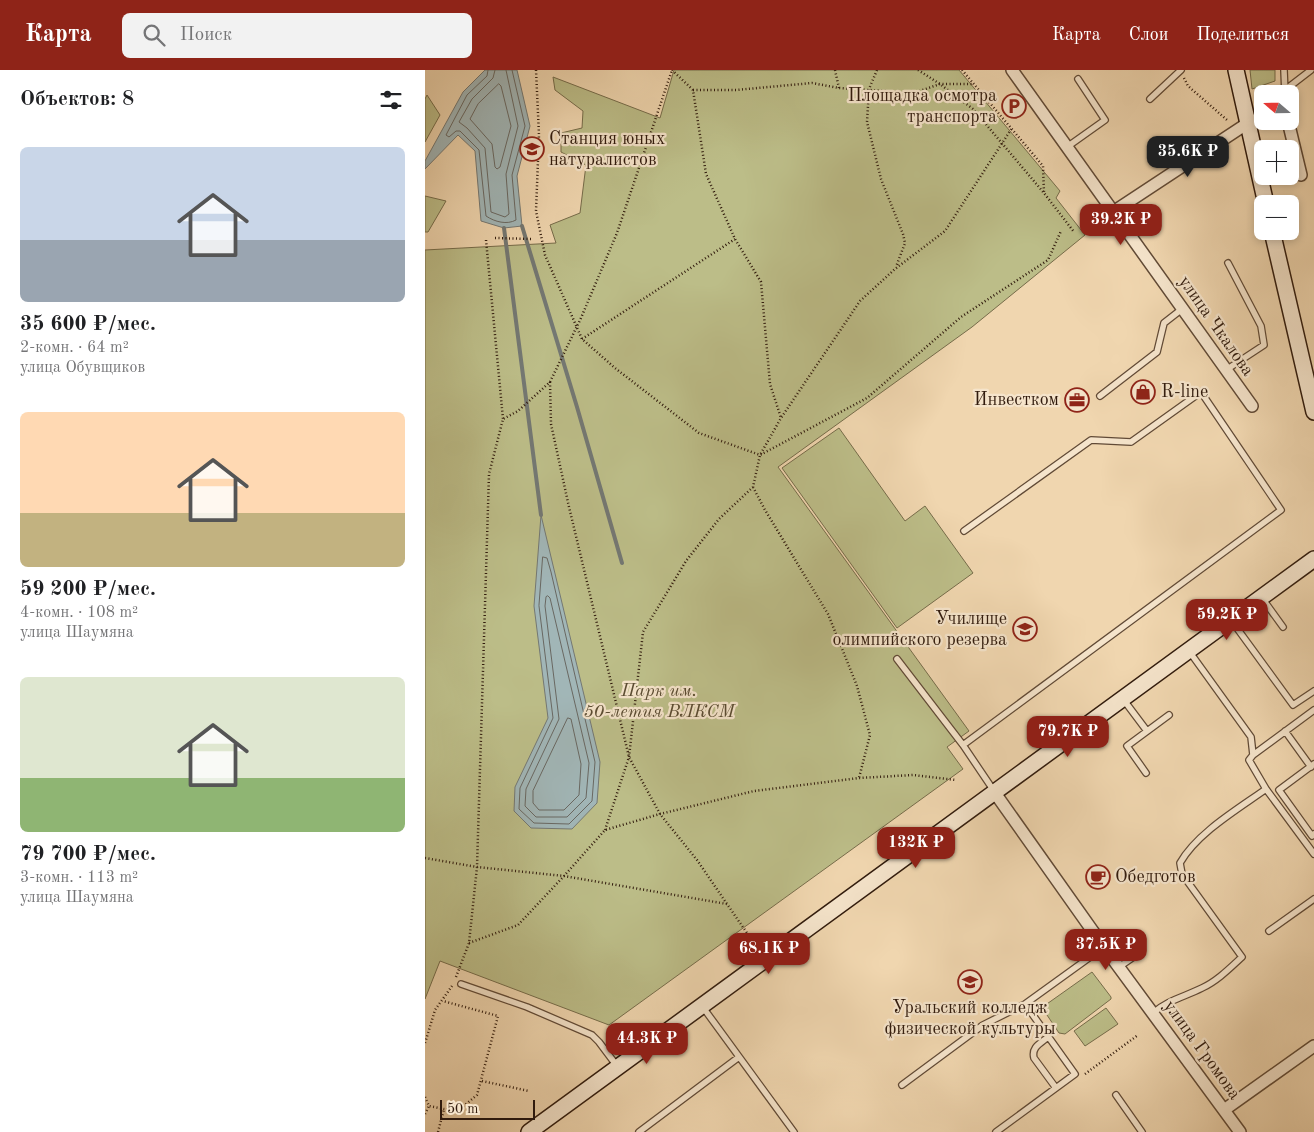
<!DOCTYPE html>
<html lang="ru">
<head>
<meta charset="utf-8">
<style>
  :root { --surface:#fff; --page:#f2f2f2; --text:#202124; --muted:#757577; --accent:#8f2418 }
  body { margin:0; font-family:"Old Standard TT",serif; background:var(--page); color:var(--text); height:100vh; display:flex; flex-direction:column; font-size:19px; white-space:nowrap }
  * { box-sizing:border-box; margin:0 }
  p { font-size:16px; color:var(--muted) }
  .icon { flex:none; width:28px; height:28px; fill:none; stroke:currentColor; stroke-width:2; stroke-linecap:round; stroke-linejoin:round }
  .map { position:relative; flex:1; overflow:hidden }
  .details { display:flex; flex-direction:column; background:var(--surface); width:425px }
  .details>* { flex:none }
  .needle { width:32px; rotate:290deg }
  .tools { position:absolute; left:829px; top:15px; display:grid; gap:10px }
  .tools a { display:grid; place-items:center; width:45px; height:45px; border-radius:8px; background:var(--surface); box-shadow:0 2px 8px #0003; font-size:25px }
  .scale { position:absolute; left:15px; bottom:12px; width:95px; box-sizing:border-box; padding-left:5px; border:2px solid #311b0d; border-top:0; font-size:14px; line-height:18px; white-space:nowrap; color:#311b0d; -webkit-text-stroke:4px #f5e4cb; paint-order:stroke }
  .price { position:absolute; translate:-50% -42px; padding:0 11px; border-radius:10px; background:var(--accent); color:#fff; font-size:16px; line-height:32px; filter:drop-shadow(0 1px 2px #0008) }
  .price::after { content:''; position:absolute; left:50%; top:30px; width:15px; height:11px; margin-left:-8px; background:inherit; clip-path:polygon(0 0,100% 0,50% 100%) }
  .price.selected { background:#222; color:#fff }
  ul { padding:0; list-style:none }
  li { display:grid; align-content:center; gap:10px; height:265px; padding:0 20px }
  li span { display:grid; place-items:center; height:155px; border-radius:8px; color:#555 }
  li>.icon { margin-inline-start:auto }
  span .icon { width:90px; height:90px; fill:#fffc; stroke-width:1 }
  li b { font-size:21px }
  h2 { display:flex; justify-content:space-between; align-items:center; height:60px; padding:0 20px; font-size:21px }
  header { display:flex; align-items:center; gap:30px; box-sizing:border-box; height:70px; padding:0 25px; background:var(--accent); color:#fff }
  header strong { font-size:24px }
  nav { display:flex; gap:28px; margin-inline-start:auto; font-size:18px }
  .search { width:350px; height:45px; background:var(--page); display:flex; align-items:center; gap:12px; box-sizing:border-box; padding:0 18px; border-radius:8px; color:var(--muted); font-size:19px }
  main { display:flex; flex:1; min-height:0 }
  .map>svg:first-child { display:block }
  .green { fill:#bcbd88; stroke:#766c4a }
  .water { fill:#a1b6b7; stroke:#747873 }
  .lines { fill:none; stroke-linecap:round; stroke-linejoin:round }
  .shore { stroke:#696862; stroke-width:1 }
  .stream { stroke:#747873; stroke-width:4 }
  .lane-casing { stroke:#614a36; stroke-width:8 }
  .street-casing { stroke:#614a36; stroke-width:14 }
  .secondary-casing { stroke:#311b0d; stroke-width:18 }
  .path { stroke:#311b0d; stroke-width:2.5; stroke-dasharray:1 2.5; stroke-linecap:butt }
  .lane { stroke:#f5e4cb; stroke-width:5.5 }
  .street { stroke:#f5e4cb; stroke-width:11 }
  .secondary { stroke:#f5e4cb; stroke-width:15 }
  .labels { text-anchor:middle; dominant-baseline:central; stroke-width:4.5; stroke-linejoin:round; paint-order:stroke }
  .poi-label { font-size:18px; fill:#311b0d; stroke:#f5e4cb; text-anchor:end }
  .street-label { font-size:18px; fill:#311b0d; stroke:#f5e4cb }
  .park-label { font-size:18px; font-style:italic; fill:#5b4c32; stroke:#f5e4cb }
</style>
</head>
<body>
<header>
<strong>Карта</strong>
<div class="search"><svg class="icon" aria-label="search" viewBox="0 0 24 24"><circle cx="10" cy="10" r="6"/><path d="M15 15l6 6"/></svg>Поиск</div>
<nav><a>Карта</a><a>Слои</a><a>Поделиться</a></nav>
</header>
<main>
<section class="details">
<h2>Объектов: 8<svg class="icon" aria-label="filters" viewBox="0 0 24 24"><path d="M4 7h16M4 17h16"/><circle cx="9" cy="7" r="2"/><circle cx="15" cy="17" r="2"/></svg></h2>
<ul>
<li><span style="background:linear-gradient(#c9d6e8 60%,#9aa5b1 0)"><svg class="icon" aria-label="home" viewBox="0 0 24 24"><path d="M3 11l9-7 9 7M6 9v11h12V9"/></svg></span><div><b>35 600 ₽/мес.</b><p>2-комн. · 64 m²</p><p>улица Обувщиков</p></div></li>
<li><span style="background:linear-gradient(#ffd9b3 65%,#c2b280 0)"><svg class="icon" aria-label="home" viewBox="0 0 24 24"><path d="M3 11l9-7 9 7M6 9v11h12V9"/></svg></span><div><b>59 200 ₽/мес.</b><p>4-комн. · 108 m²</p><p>улица Шаумяна</p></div></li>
<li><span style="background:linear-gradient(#dfe7d0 65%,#8fb573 0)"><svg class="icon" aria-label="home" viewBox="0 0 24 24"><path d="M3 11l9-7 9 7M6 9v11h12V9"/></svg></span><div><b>79 700 ₽/мес.</b><p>3-комн. · 113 m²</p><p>улица Шаумяна</p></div></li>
</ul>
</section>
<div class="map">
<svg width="889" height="1062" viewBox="0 0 889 1062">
  <rect width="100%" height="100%" fill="#f0d6af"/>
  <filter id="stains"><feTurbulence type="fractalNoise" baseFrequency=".004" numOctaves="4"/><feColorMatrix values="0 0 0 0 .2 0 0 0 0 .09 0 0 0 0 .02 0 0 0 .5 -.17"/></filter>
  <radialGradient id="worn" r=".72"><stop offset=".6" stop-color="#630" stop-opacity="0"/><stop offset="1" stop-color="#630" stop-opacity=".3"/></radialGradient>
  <path class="green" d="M249,0H534L635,121L631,128L660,165L547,257L353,397L544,661L522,677L538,699L184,955L15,891L0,929V180L131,173L125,155L155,143L161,95L136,82V63L157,58L158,41L130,20L128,7L235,48Z
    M825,0H850V11L827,19Z
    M2,25L15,45L0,72V29Z
    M0,126L21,131L3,162H0Z
    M414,358L480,451L500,436L548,503L472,558L357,398Z
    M667,902L686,927V929L640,964L634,963L618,939L619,936Z
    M681,938L693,954L660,976L649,961Z"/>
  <path class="water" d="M60,0H92L105,56L92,106L97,156L79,158L56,151L50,81L33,65L0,99V91L38,22Z
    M116,445L175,692L172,733L147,759L106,758L89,741L90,717L123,648L109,536Z"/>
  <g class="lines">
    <path class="shore" d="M63,0L62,6L42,25L21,65L24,67L31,61H35L54,80L61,146C70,152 82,155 91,150L87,105L100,56L87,0
      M70,0L68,8L47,29L34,52L42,58L60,78L66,142L80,147L84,144L81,104L93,56L81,0
      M74,14L76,16L86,56L75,97L72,99L70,97L67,74L45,49L53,34Z
      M118,487L122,488L126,502L170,692L167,731L144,754L109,753L94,739L95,718L128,648L114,536Z
      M123,526L125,528L164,693L161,728L142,747H111L100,736L101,719L134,649L120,536L121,527Z
      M143,648L146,649L156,694L154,725L139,740H114L108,733V721Z"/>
    <path class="stream" d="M97,156L152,337L197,493
      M79,158L116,445"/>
    <g class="lane-casing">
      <path id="lane" d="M859,0L860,24
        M860,20L886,0
        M725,29L756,0
        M824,52L838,40
        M642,77L680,50L653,9
        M801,300L839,275L836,256L803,193
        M675,326L732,282L739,253L757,239
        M539,461L666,370L706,372L776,322L856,440L538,675L569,721
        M837,528L858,557
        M806,550L868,635L889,621
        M472,589L538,675
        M698,629L722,661
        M860,661L886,697
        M828,685L889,640
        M889,694L854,720L887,766L889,764
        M721,703L702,676L744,645
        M841,719L889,784
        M844,861L889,829
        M694,897L710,886
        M36,914L102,937L167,965L174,972L192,996
        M277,936L369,1062
        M728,943C743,930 759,927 777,918C792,911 804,899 817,887L757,804L755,793C772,763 813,739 841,719L824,690L828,685L826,667L764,581
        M623,967C616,973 606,977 609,988L631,1018
        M477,1015L558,955L600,934
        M691,1025L717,1062
        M214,1062L314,987
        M571,1062L650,1004L600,934L679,877"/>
    </g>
    <g class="street-casing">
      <path id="street" d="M587,0L827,336
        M863,51L876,105
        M688,142L823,53
        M570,723L679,877L815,1062
        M799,1040L889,976"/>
    </g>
    <g class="secondary-casing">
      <path id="secondary" d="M811,0L841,134
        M847,161L889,342
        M104,1062L889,489"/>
    </g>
    <path class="path" d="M111,0L114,65L111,141L120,185L157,269L190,298L274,363L335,385L442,328L536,247L623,190L636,161
      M247,0L268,20L281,104L310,169L336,212L345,314L356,348
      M410,0L414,18
      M452,0L444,19L442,52L456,109L478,164L480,173L471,197
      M493,0L515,14L548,39L619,123L649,162
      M537,0L618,96L619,123
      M759,8L763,16L802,50
      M268,20H311L387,13L414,18L489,23L515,14H548
      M836,24L851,15
      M70,168L107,169
      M61,170L78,349
      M157,269L310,169
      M125,312L126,354L144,437L204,687L235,744L272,790L302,834
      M328,417L340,440L403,544L432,616L445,665L434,708
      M180,760L204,687L218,562L261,491L294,449L328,417L335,385L356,348L435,231L470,199L520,161L587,58
      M0,788L52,797L139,806L302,834L322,863
      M44,873L93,855L139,806L180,760L235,744L329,721L434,708L488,705L531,710
      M31,907L44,873L52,797L64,404L78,349L93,341L125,312L156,248L192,163L247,0
      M0,973L10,940L27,916
      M660,1004L713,965
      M57,1011L104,1021
      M0,1027L4,1036L19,1039L34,1040L52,1025L73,946L18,931
      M0,1044L4,1036
      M13,1062L19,1039"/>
    <use href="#lane" class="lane"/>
    <use href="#street" class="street"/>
    <use href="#secondary" class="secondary"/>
  </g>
  <defs>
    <g id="parking-ring" transform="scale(1.25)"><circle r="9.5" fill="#f5e4cb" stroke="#8f2418" stroke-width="1.5"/><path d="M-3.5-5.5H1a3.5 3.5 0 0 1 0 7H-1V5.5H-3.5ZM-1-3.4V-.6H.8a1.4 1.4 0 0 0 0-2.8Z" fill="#8f2418"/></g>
    <g id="university-ring" transform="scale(1.25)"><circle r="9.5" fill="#f5e4cb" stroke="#8f2418" stroke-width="1.5"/><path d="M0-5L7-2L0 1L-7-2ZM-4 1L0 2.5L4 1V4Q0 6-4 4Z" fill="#8f2418"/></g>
    <g id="shop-ring" transform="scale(1.25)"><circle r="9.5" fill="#f5e4cb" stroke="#8f2418" stroke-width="1.5"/><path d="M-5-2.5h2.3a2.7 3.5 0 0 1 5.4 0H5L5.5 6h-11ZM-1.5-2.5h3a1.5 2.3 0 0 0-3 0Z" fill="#8f2418"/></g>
    <g id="office-ring" transform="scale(1.25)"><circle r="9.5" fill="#f5e4cb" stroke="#8f2418" stroke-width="1.5"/><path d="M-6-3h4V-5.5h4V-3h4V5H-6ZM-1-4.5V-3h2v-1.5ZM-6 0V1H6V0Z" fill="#8f2418"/></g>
    <g id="cafe-ring" transform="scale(1.25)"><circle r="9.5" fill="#f5e4cb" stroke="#8f2418" stroke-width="1.5"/><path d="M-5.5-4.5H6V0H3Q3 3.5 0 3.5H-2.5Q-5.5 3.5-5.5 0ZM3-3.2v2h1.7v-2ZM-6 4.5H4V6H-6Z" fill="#8f2418"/></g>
  </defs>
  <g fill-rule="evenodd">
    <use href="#parking-ring" x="589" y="36"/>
    <use href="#university-ring" x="107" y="79"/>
    <use href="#shop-ring" x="718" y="322"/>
    <use href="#office-ring" x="652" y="330"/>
    <use href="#university-ring" x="600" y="559"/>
    <use href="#cafe-ring" x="673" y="807"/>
    <use href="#university-ring" x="545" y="912"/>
  </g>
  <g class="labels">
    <g class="poi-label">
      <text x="572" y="26">Площадка осмотра<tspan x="572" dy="21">транспорта</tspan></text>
      <text x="124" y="69" text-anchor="start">Станция юных<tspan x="124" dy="21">натуралистов</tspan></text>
      <text x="736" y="322" text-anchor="start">R-line</text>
      <text x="634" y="330">Инвестком</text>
      <text x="582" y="549">Училище<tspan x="582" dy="21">олимпийского резерва</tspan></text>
      <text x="690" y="807" text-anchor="start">Обедготов</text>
      <text x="545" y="938" text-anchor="middle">Уральский колледж<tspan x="545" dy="21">физической культуры</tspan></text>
    </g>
    <g class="street-label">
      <text transform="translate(791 256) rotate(55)">улица Чкалова</text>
      <text transform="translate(777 980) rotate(54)">улица Громова</text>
    </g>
    <g class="park-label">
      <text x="234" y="621">Парк им.<tspan x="234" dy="21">50-летия ВЛКСМ</tspan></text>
    </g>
  </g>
  <rect width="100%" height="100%" filter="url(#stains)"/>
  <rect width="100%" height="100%" fill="url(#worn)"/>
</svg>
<div class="tools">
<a><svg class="needle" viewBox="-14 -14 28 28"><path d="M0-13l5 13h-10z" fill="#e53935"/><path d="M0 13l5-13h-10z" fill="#757577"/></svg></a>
<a>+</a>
<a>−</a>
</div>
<div class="scale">50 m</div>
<b class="price selected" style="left:763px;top:108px">35.6K ₽</b>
<b class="price" style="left:696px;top:176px">39.2K ₽</b>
<b class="price" style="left:802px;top:571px">59.2K ₽</b>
<b class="price" style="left:643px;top:688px">79.7K ₽</b>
<b class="price" style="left:491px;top:799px">132K ₽</b>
<b class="price" style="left:681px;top:901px">37.5K ₽</b>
<b class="price" style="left:344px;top:905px">68.1K ₽</b>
<b class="price" style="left:222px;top:995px">44.3K ₽</b>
</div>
</main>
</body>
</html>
